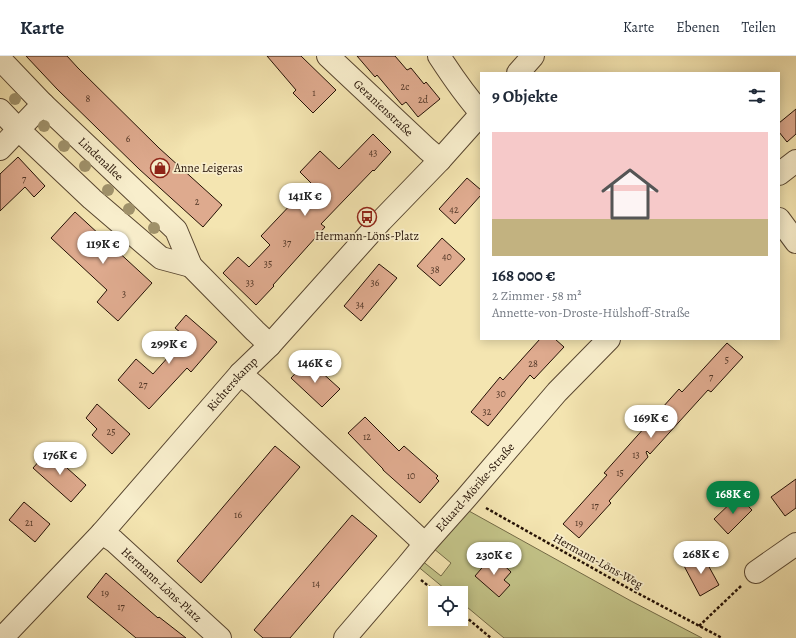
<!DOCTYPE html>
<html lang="de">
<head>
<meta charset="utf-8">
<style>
  :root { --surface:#fff; --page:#f2f2f3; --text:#1f2937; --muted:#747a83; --line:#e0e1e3; --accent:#0b8043 }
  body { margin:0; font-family:Alegreya,serif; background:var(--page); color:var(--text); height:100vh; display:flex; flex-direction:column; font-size:15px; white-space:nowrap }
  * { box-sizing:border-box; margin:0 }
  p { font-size:13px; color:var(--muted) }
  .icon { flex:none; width:22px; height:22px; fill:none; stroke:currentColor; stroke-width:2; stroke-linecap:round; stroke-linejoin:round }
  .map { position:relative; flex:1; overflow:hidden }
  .details { position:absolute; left:480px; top:16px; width:300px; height:268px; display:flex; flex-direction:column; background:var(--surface); border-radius:0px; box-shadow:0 2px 10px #0003 }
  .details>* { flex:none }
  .controls { position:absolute; left:428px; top:530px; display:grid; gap:8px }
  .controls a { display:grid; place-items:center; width:40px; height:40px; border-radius:0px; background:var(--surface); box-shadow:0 2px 10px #0003; font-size:20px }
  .price { position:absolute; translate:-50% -34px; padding:0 9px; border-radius:14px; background:#fff; color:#222; font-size:13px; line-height:26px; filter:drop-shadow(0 1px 2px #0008) }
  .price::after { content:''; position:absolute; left:50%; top:24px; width:12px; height:9px; margin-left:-6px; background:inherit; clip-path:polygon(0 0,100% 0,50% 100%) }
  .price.current { background:var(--accent); color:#fff }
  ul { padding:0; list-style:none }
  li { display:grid; align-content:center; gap:8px; height:212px; padding:0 12px }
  li span { display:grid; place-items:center; height:124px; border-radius:0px; color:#555 }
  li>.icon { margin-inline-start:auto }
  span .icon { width:72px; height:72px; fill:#fffc; stroke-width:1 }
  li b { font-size:17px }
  h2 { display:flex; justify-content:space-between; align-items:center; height:48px; padding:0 12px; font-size:17px }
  header { display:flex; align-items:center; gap:24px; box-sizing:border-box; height:56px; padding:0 20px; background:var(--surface); border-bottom:1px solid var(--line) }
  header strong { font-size:19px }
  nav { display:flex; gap:22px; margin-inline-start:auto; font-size:14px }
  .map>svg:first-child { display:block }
  .green { fill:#c2c287; stroke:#736a46 }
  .building { fill:#deaa8e; stroke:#241105 }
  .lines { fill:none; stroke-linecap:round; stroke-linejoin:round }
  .minor-casing { stroke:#584630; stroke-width:24 }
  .path { stroke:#241105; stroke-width:2.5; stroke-dasharray:3 2; stroke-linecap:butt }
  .minor { stroke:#f8eecc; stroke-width:22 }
  .tree { fill:#a0926b }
  .labels { text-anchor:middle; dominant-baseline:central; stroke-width:3.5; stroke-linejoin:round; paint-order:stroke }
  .number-label { font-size:10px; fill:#523727 }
  .street-label { font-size:12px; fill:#241105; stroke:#f8eecc }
  .poi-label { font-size:12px; fill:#241105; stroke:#f8eecc; text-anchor:start }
</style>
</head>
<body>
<header>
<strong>Karte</strong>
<nav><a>Karte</a><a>Ebenen</a><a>Teilen</a></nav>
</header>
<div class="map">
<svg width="796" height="582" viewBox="0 0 796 582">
  <rect width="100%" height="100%" fill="#f4e5b1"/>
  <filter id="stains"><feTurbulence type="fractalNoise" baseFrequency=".005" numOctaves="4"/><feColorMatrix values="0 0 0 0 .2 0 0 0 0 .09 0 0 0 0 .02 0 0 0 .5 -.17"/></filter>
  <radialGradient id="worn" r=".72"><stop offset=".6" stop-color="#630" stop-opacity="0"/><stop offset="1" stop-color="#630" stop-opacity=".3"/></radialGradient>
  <path class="green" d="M469,455L631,545L702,582H504L461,546V537H450L416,509L421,504L441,520L451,507L433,492Z"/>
  <path class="building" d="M26,0H67L78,12L159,92L222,149L203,171L139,113L57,33Z
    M267,0H301L336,34L313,57L293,37L296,34Z
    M357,0H395L407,14L411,12L424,28L426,26L440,43L418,61L406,46L402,49L377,19L375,21Z
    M796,53V78L787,86L779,76V67Z
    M373,78L391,96L374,115L373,114L321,168L325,171L273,229L274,230L256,249L223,217L238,201L249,211L270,189L261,180L311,127L300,116L320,95L339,113Z
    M18,101L45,130L34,141L25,131L0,155V118Z
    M467,122L481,134V139L455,168L439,153Z
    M75,156L152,227L118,265L97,246L107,234L51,182Z
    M442,182L465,203L440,230L417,210Z
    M379,208L397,222L361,265L344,250Z
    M186,259L217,286L191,316L187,312L149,353L118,324L136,303L153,318L186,281L175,272Z
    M540,283H555L564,291L534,323L530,319L488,370L471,356L500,321L503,324Z
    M727,287L743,301L711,336L708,334L650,398L647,395L646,396L648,401L609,445L611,447L579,482L563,468L607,419L604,417L679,333L682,336Z
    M308,304L340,333L322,351L291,322Z
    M97,348L130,378L112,398L92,379L97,373L86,362Z
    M365,361L399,395L404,390L438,420L436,422L439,425L420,447L383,414V413L348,377Z
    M275,390L300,411L201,527L177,505Z
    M48,395L86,429L71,446L33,412Z
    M796,423V452L785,460L771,441Z
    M738,440L752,454L728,478L714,463Z
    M24,446L50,468L35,486L9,464Z
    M352,459L377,480L290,582H263L254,574Z
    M702,498L719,529L700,540L683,508Z
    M493,499L511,516L504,524L510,529L499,541L475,520Z
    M106,517L158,562L159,561L186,582H136L87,541Z"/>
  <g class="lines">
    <g class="minor-casing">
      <g id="minor">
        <path id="s1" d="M328,0L427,93L440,104"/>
        <path d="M439,0C452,20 465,39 481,57"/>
        <path id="s2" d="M0,3L43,48L176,174L191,210L255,275L270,289"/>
        <path d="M518,17L533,0"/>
        <path d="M0,54L19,74L92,143L161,202L191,210"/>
        <path d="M0,93L43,48"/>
        <path d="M779,118L796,105"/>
        <path d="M779,163L796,186"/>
        <path d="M240,318L255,330L425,488"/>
        <path id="s3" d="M102,477L114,485L220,582"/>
        <path d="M756,516L796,488"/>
        <path id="s4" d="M2,582L102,477L240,318L270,289L381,165L440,104L481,58"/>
        <path id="s5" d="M345,582L406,511L425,488L466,442L557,336L609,283"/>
      </g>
    </g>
    <path class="path" d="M486,452L628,532L722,582
      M421,524L437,537
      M461,557L491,582
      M699,570L741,530"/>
    <use href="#minor" class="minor"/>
  </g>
  <g class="tree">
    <circle cx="15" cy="43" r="6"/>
    <circle cx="44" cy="70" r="6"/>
    <circle cx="64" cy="90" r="6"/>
    <circle cx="85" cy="110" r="6"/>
    <circle cx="108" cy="134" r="6"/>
    <circle cx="129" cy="153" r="6"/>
    <circle cx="154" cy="172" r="6"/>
  </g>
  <defs>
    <g id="shop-ring" transform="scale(1)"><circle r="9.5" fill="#f8eecc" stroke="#8f2418" stroke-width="1.5"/><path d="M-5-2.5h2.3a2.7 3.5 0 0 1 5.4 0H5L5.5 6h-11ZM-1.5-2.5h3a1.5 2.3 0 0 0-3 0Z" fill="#8f2418"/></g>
    <g id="bus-ring" transform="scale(1)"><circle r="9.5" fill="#f8eecc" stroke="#8f2418" stroke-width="1.5"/><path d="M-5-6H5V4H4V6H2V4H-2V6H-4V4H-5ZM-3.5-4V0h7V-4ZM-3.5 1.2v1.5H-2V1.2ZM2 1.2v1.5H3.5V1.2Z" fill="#8f2418"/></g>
  </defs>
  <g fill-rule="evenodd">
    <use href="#shop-ring" x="160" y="112"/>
    <use href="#bus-ring" x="367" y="161"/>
  </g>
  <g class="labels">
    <g class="number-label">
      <text x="405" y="30">2c</text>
      <text x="314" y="36">1</text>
      <text x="88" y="42">8</text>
      <text x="423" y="43">2d</text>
      <text x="128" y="82">6</text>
      <text x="373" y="96">43</text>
      <text x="24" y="122">7</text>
      <text x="197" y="145">2</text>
      <text x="454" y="153">42</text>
      <text x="287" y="186">37</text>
      <text x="447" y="200">40</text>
      <text x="268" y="207">35</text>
      <text x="435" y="213">38</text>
      <text x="250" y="226">33</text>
      <text x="375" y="226">36</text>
      <text x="124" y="237">3</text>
      <text x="360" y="248">34</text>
      <text x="727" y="303">5</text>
      <text x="533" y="307">28</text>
      <text x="711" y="320">7</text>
      <text x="143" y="328">27</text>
      <text x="501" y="337">30</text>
      <text x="487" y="355">32</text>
      <text x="111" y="375">25</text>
      <text x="367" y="380">12</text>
      <text x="636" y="398">13</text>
      <text x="620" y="416">15</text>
      <text x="411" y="419">10</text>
      <text x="595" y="449">17</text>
      <text x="238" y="458">16</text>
      <text x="29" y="466">21</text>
      <text x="579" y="466">19</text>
      <text x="316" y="527">14</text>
      <text x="105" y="536">19</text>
      <text x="121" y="550">17</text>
    </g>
    <g class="street-label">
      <text stroke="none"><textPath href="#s1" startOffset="76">Geranienstraße</textPath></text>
      <text stroke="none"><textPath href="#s2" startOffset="142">Lindenallee</textPath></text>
      <text stroke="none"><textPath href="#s4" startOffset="343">Richterskamp</textPath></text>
      <text stroke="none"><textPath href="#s5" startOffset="199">Eduard-Mörike-Straße</textPath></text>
      <text transform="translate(598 505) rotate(29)">Hermann-Löns-Weg</text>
      <text stroke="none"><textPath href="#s3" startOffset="79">Hermann-Löns-Platz</textPath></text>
    </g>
    <g class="poi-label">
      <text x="174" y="112">Anne Leigeras</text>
      <text x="367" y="180" text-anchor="middle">Hermann-Löns-Platz</text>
    </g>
  </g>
  <rect width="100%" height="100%" filter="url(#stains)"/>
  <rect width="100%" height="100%" fill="url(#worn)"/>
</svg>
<div class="controls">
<a><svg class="icon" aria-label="locate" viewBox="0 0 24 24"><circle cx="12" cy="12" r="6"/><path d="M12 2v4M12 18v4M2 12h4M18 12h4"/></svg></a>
</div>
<b class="price" style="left:305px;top:161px">141K €</b>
<b class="price" style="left:103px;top:209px">119K €</b>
<b class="price" style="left:169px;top:309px">299K €</b>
<b class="price" style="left:315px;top:328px">146K €</b>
<b class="price" style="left:651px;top:383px">169K €</b>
<b class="price" style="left:60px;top:420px">176K €</b>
<b class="price current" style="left:733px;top:459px">168K €</b>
<b class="price" style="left:701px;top:519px">268K €</b>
<b class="price" style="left:494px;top:520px">230K €</b>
<section class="details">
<h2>9 Objekte<svg class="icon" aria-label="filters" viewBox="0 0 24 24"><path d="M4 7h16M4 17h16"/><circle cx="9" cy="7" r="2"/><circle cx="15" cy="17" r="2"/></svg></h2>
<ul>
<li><span style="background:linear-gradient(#f6c9c9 70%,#c2b280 0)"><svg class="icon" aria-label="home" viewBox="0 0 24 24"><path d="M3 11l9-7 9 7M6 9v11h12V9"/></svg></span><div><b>168 000 €</b><p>2 Zimmer · 58 m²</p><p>Annette-von-Droste-Hülshoff-Straße</p></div></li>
</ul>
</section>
</div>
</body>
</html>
